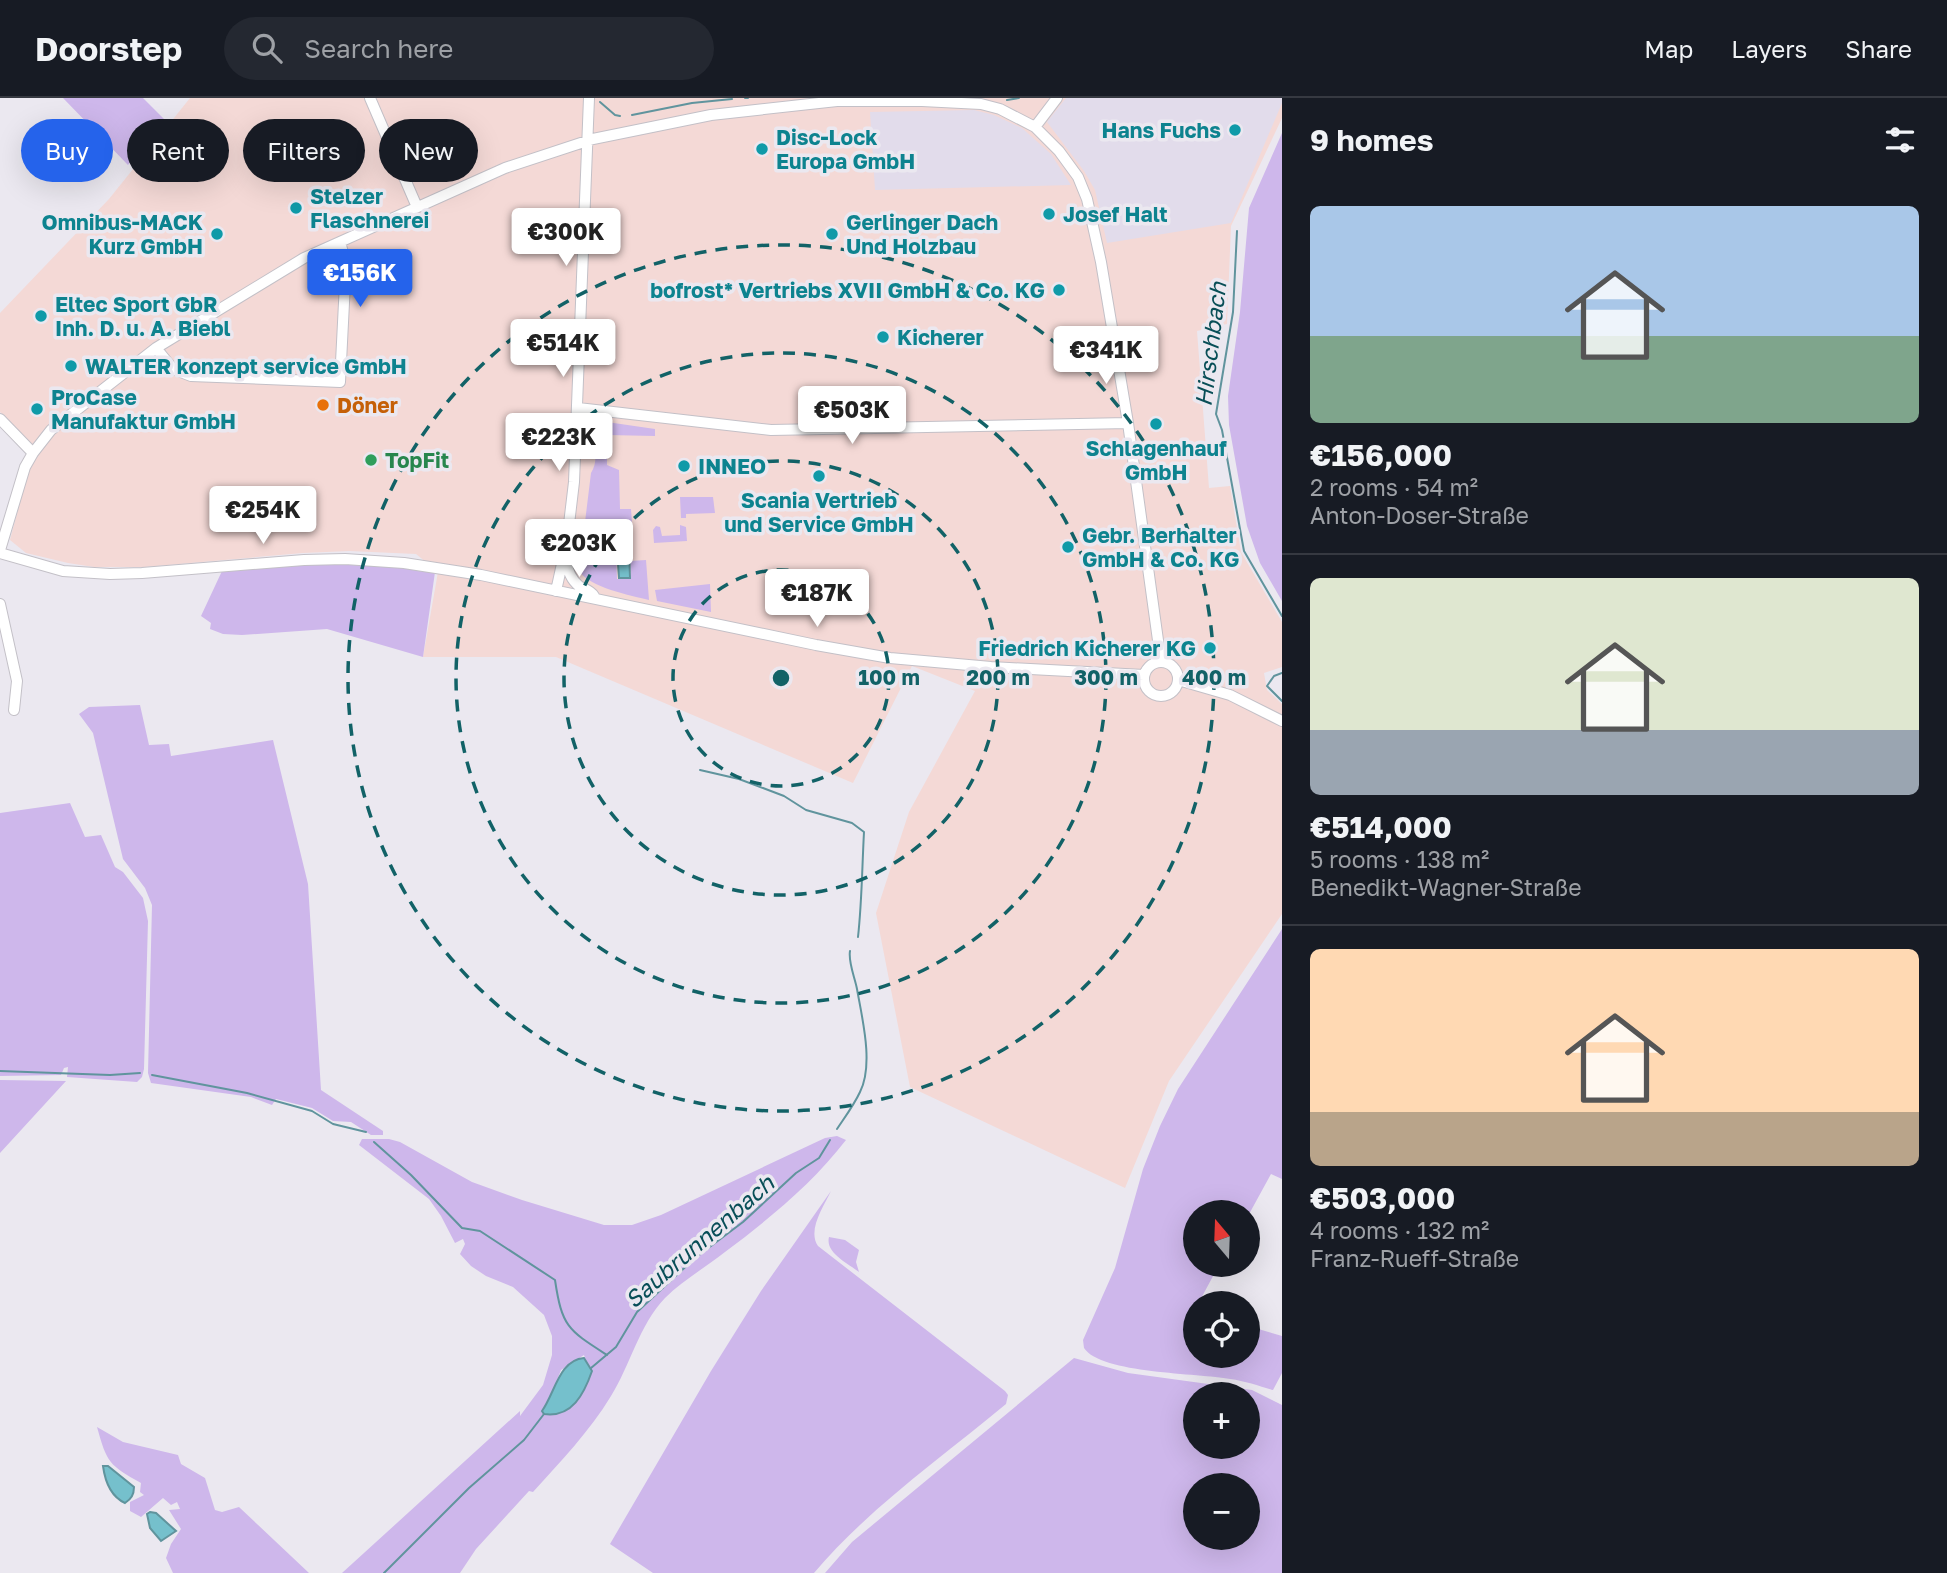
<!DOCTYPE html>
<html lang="en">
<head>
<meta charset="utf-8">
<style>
  :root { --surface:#171b24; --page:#242831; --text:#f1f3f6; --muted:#9ea1a6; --line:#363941; --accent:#2563eb }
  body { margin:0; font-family:"Golos Text",sans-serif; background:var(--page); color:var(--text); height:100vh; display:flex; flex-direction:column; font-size:26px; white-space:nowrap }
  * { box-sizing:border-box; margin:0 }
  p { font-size:23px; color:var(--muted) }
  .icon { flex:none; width:38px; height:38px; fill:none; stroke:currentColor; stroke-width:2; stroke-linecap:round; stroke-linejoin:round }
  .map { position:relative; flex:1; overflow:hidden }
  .panel { display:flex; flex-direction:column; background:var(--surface); width:665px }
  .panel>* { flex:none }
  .hud { position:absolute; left:21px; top:21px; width:665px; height:63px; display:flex; gap:14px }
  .needle { width:46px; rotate:341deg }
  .tools { position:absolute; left:1183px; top:1102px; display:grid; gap:14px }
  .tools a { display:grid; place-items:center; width:77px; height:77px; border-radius:50%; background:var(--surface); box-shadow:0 7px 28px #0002; font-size:35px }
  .price { position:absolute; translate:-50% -60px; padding:0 16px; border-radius:7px; background:#fff; color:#222; font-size:23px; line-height:46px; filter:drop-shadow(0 2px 4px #0008) }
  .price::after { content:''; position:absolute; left:50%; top:42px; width:21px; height:16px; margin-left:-10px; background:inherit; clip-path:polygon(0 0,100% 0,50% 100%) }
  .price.selected { background:var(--accent); color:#fff }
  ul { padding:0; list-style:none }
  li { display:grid; align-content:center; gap:14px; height:371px; padding:0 28px }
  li+li { border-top:2px solid var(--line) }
  li span { display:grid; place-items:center; height:217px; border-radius:10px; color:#555 }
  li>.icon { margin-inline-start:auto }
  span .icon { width:126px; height:126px; fill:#fffc; stroke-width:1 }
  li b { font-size:30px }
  h2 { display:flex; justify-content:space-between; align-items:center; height:84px; padding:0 28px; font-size:30px }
  .tag { padding:0 24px; border-radius:32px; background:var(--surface); box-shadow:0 7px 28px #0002; font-size:24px; line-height:63px }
  .tag.selected { background:var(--accent); color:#fff }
  header { display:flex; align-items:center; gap:42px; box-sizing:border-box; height:98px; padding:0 35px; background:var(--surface); border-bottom:2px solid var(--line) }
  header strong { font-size:33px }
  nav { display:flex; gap:38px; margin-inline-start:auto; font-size:24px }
  .search { width:490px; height:63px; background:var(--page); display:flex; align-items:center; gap:18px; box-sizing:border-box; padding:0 24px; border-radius:38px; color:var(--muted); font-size:26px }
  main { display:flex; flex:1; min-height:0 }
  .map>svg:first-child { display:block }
  .commercial { fill:#f4d9d6 }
  .built { fill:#e2dceb }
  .green { fill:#ceb7eb; fill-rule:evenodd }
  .water { fill:#75c0cc; stroke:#60949d; stroke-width:2 }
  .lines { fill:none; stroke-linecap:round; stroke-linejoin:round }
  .stream { stroke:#60949d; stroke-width:2 }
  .minor-casing { stroke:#c3c0c7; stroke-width:12 }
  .minor { stroke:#fff; stroke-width:10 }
  .ring { fill:none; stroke:#126267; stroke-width:3.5; stroke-dasharray:12 9 }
  .culture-dot { fill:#0f9aa8; stroke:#ebe8f0; stroke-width:2.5 }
  .food-dot { fill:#e8710a; stroke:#ebe8f0; stroke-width:2.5 }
  .leisure-dot { fill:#2e9e5b; stroke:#ebe8f0; stroke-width:2.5 }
  .labels { text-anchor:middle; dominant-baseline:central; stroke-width:7; stroke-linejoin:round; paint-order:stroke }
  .culture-label { font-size:21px; font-weight:bold; fill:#0d838f; stroke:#ebe8f0; text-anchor:start }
  .food-label { font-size:21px; font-weight:bold; fill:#c56008; stroke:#ebe8f0; text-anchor:start }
  .leisure-label { font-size:21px; font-weight:bold; fill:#27864d; stroke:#ebe8f0; text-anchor:start }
  .water-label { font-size:23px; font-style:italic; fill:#084e57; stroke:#ebe8f0 }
  .centre { fill:#126267; stroke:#ebe8f0; stroke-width:3.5 }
  .ring-label { font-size:21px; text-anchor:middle; font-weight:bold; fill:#126267; stroke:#ebe8f0; stroke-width:7; stroke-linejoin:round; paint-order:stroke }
</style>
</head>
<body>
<header>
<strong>Doorstep</strong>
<div class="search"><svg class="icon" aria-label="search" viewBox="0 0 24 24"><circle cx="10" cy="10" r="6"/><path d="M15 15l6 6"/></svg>Search here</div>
<nav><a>Map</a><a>Layers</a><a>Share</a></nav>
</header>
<main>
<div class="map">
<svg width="1282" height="1475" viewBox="0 0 1282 1475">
  <rect width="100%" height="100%" fill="#ebe8f0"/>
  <path class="commercial" d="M190,0H1282V20L1231,128L1227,226L1197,233L1209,390L1230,388L1241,454L1282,524V569L1264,575L1267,592L1282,606V816L1169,983L1125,1090L910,989L876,815L909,714L975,593L912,568L853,685L556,559H423L438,474L416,456L349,453L303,455L145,469H94L68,465L26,455L10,442L28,373L37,351L21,337L0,314V215L109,101Z"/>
  <path class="built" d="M1066,0H1282V5L1231,125L1107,145L1095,92L1084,73L1047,24Z
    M974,12L994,17L1022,30L1051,56L1071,87L875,92L870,14Z"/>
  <path class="green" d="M63,0H143L164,21L128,67Z
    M1282,35V503L1260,465L1247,428L1229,327L1228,298L1240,214L1249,110Z
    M600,323L655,331V338L607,337V367L619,372L620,411H631L633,438L625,439L624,429L615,430L617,481L631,480L630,463L646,462L649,502C629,497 591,490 579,473L591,375C604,353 582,344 600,323Z
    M680,399H713L715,415L686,416V420H681Z
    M680,427L686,429L687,443L654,445L653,432L656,428L660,429L662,438L680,437Z
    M316,466L384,468L435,474L423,559L327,531L242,537L223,536L210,531L211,525L201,518L222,473Z
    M710,486L711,514L657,503L655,492Z
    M140,607L149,647L169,646L171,658L273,642L308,786L321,992L383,1033V1037H371L351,1024L333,1023L312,1010L276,1001L272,1007L251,999L151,985L148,975L152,807L145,790L123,761L93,635L79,616L89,609Z
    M70,705L85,739L101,737L115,769L123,774L143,800L148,823L144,971L142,979L137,984L67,979L68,969L64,970L61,977L0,978V715Z
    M1282,831V1081L1271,1076L1248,1118V1115H1195V1167H1219L1198,1206H1195L1194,1212L1195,1258H1248V1228L1282,1238V1275L1273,1292C1259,1288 1245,1283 1230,1281C1199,1275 1101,1276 1084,1250L1083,1242L1115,1170L1143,1071L1160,1028L1178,991Z
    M0,982L66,983L0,1055Z
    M837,1038L846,1042C812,1086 769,1121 725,1154C706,1169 682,1183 665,1200C639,1227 630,1268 611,1298C590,1333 560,1364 533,1394L529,1393L476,1451L460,1475H342L520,1313V1318L543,1287L552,1257V1238L544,1217L513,1189L486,1178L471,1168L460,1156L465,1146L463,1141L455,1145L441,1118L429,1101L359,1047L362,1041H389L400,1044L472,1084L522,1102L604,1127H632L661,1117L825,1040ZM584,1257L591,1278L565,1312L544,1316L561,1272Z
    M831,1093C824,1108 807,1132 818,1148L1005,1293L1008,1297L1006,1306C941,1360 869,1410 814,1475H653L610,1446L711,1273L761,1193Z
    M829,1139L845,1142L859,1152L856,1164L859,1174C848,1165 825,1155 829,1139Z
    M1074,1260L1128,1275L1252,1292L1282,1307V1475H825L852,1444ZM1195,1297H1248V1349H1195ZM1195,1388H1248V1440H1195Z
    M97,1329L123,1344L178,1357L181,1366L205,1380L215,1412L222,1414L239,1409L309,1475H173L166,1460L171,1446L181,1431L169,1412L180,1411L177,1404L171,1407L163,1400L141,1419L130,1413V1404L144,1397L140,1394L141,1385C109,1367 107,1365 97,1329Z"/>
  <path class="water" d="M629,451L630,480H619L617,452Z
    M584,1260L592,1273C584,1296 572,1320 544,1316L542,1313C555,1295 559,1262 584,1260Z
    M103,1368H108L134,1389C134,1397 131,1401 125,1405C110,1398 105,1383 103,1368Z
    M150,1414L156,1415L176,1433L161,1443L150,1430L147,1416Z"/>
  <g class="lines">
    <path class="stream" d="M745,0H748
      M1007,2L1019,0
      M600,4L615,17L620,18
      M632,17L692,5L732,1
      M1237,133L1233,214L1216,316L1222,332L1244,453L1282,518
      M1282,575L1274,578L1267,588L1282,603
      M700,672L739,681L784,698L806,712L852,725L864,734C862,770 862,803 858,839
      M0,973L110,977L140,975
      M152,977L247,995L312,1013L333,1026L366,1034
      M837,1031C845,1019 854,1007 860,994C874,966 862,920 857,891C855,880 848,864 850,853
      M374,1044L411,1077L462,1130L480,1133L555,1182C562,1229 568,1232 607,1257
      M591,1270L616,1249L637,1214L695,1160L743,1124L796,1075L819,1060L830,1042
      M384,1475L469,1390L524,1342L544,1316"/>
    <g class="minor-casing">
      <path id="minor" d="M370,0L417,109
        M1035,29L1057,0
        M156,250L173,271L191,278L340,284L346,165L340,144
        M578,310L771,332L1128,325
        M0,321L33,355
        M0,452L25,369L33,355L51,332L156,250L304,160L505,70L593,41L711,17L837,3H922L981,6L1000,11L1035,29L1059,53L1078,79L1087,101L1101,164L1128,325L1161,564
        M0,455L63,473L110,476L142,475L304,462L345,461L404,465L481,477L816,547L890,560L991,569L1144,577
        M565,461C568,471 570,481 579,488C586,492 590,492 594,498
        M556,493L567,443L574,384L589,0
        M0,506L17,583L14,612
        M1144 581a17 17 0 1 1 34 0a17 17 0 1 1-34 0Z
        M1178,582L1230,597L1282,623"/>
    </g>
    <use href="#minor" class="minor"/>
  </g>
  <g class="ring">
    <circle cx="781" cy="580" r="108"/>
    <circle cx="781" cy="580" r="217"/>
    <circle cx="781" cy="580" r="325"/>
    <circle cx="781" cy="580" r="433"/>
  </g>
  <g class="culture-dot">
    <circle cx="1235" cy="32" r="7"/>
    <circle cx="762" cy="51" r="7"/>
    <circle cx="296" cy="110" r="7"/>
    <circle cx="1049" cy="116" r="7"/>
    <circle cx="217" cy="136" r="7"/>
    <circle cx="832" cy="136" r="7"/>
    <circle cx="1059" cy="192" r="7"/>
    <circle cx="41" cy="218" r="7"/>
    <circle cx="883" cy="239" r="7"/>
    <circle cx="71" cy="268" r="7"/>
    <circle cx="37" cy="311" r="7"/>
    <circle cx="1156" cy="326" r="7"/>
    <circle cx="684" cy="368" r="7"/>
    <circle cx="819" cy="378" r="7"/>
    <circle cx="1068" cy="449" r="7"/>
    <circle cx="1210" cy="550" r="7"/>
  </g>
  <circle class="food-dot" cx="323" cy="307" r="7"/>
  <circle class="leisure-dot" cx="371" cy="362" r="7"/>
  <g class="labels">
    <g class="culture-label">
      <text x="1221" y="32" text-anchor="end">Hans Fuchs</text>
      <text x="776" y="39">Disc-Lock<tspan x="776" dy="24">Europa GmbH</tspan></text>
      <text x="310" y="98">Stelzer<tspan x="310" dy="24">Flaschnerei</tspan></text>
      <text x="1063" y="116">Josef Halt</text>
      <text x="203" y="124" text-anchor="end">Omnibus-MACK<tspan x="203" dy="24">Kurz GmbH</tspan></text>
      <text x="846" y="124">Gerlinger Dach<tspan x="846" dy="24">Und Holzbau</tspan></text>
      <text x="1045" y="192" text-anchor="end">bofrost* Vertriebs XVII GmbH &amp; Co. KG</text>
      <text x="55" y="206">Eltec Sport GbR<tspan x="55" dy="24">Inh. D. u. A. Biebl</tspan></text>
      <text x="897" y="239">Kicherer</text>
      <text x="85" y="268">WALTER konzept service GmbH</text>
      <text x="51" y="299">ProCase<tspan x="51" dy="24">Manufaktur GmbH</tspan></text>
      <text x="1156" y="350" text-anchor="middle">Schlagenhauf<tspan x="1156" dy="24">GmbH</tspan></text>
      <text x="698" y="368">INNEO</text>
      <text x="819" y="402" text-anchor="middle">Scania Vertrieb<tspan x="819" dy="24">und Service GmbH</tspan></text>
      <text x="1082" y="437">Gebr. Berhalter<tspan x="1082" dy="24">GmbH &amp; Co. KG</tspan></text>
      <text x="1196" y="550" text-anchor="end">Friedrich Kicherer KG</text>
    </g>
    <g class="food-label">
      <text x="337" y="307">Döner</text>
    </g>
    <g class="leisure-label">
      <text x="385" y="362">TopFit</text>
    </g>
    <g class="water-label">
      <text transform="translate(1210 246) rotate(-83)">Hirschbach</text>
      <text transform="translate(699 1143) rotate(-41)">Saubrunnenbach</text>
    </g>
  </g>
  <circle cx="781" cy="580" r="10" class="centre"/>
  <g class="ring-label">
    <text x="889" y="587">100 m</text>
    <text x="998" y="587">200 m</text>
    <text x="1106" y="587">300 m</text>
    <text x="1214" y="587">400 m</text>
  </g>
</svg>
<div class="tools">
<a><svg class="needle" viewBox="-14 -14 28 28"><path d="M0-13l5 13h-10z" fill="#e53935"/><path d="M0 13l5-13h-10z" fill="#9ea1a6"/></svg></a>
<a><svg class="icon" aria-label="locate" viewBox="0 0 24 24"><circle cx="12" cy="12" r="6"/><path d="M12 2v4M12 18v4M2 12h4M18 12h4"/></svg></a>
<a>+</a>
<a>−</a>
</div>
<b class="price" style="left:566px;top:170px">€300K</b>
<b class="price selected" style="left:360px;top:211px">€156K</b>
<b class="price" style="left:563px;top:281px">€514K</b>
<b class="price" style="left:1106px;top:288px">€341K</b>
<b class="price" style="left:852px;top:348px">€503K</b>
<b class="price" style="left:559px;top:375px">€223K</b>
<b class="price" style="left:263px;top:448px">€254K</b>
<b class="price" style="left:579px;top:481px">€203K</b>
<b class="price" style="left:817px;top:531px">€187K</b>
<div class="hud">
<a class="tag selected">Buy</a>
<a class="tag">Rent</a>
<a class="tag">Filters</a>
<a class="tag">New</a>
</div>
</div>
<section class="panel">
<h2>9 homes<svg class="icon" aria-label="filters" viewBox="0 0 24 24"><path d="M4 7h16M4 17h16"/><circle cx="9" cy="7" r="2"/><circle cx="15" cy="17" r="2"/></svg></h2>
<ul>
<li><span style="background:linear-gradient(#a9c7e8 60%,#7fa58c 0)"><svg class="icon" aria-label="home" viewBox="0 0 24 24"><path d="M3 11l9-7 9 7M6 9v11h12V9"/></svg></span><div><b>€156,000</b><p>2 rooms · 54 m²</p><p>Anton-Doser-Straße</p></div></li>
<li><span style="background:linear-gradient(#dfe7d0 70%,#9aa5b1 0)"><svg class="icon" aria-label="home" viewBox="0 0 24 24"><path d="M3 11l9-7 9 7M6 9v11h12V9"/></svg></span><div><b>€514,000</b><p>5 rooms · 138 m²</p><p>Benedikt-Wagner-Straße</p></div></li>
<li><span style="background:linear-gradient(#ffd9b3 75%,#b9a48a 0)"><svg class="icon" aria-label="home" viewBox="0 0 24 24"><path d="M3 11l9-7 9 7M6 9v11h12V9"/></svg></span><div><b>€503,000</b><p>4 rooms · 132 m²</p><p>Franz-Rueff-Straße</p></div></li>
</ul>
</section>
</main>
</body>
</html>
